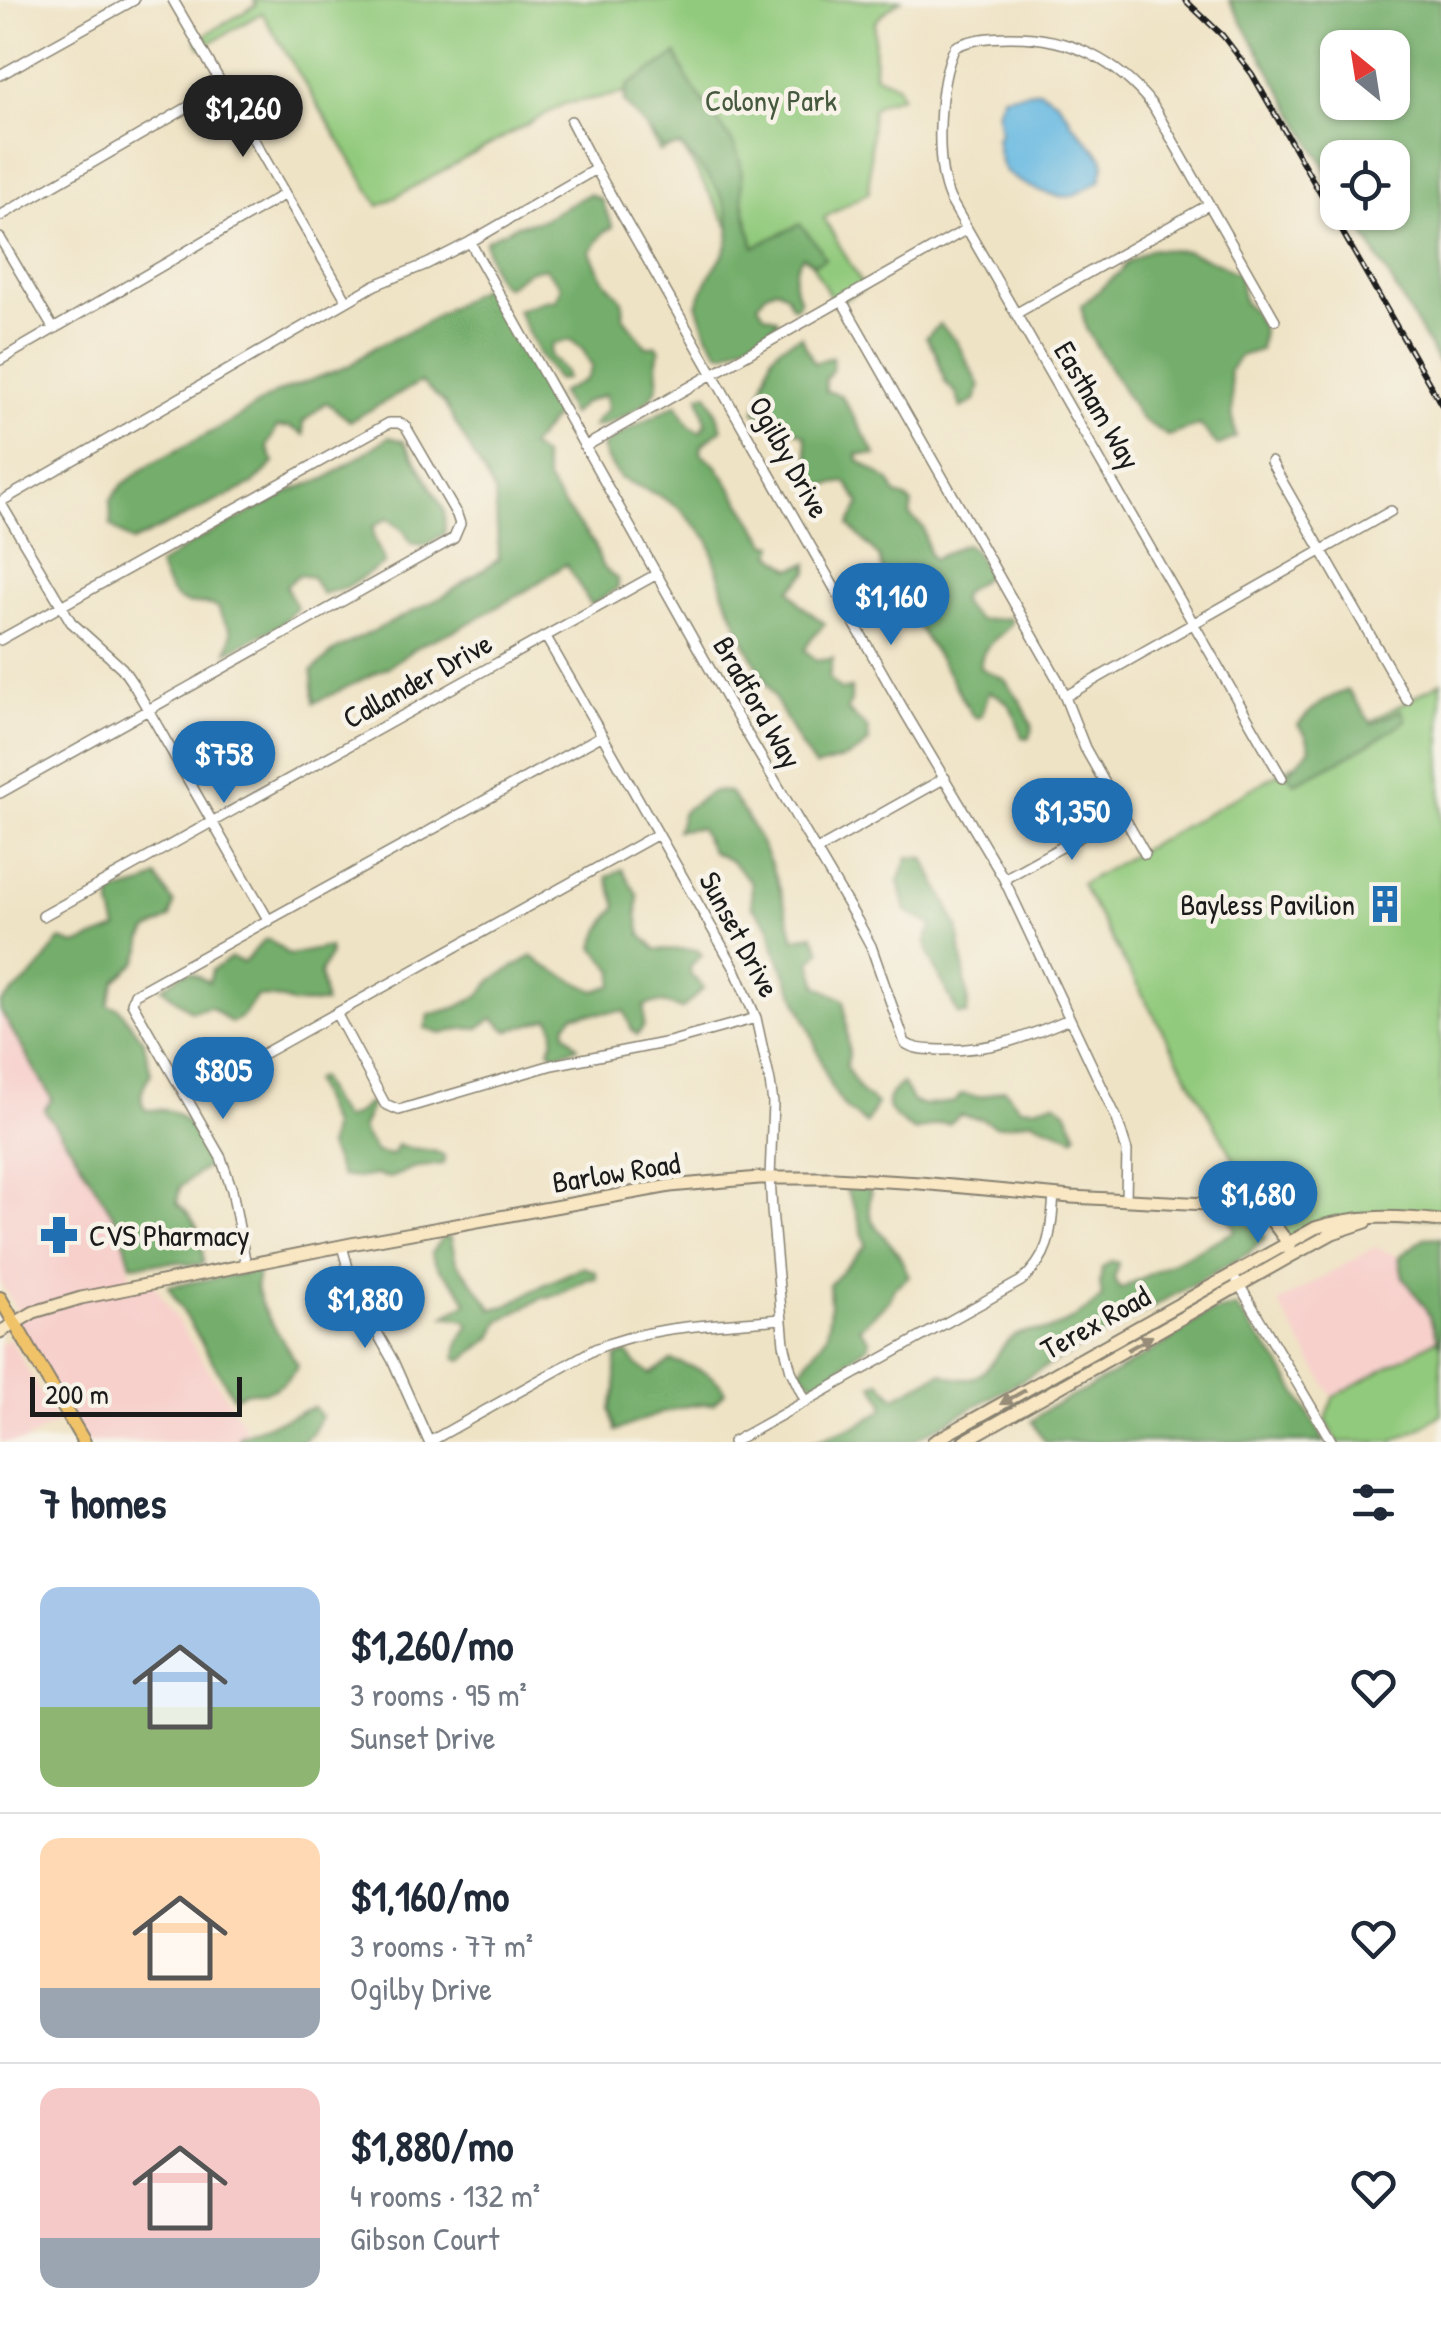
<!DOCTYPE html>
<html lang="en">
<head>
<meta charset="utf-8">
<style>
  :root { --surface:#fff; --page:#f6f6f7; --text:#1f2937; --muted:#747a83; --line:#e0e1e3; --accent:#1f6fb2 }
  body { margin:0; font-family:"Patrick Hand",sans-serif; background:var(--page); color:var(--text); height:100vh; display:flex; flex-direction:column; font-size:38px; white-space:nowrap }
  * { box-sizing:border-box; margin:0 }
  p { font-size:32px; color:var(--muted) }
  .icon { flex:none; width:55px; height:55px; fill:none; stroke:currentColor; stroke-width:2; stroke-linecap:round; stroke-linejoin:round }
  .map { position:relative; height:1442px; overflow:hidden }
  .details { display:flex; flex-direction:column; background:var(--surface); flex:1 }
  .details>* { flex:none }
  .needle { width:65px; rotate:330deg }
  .controls { position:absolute; left:1320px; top:30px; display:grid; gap:20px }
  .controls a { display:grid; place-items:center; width:90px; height:90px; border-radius:20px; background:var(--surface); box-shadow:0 2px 8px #0004; font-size:50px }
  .scale { position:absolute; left:30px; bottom:25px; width:212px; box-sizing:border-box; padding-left:10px; border:5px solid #1c1c1c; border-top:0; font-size:28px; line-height:35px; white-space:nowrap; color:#1c1c1c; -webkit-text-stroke:8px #f7f3e8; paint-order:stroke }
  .price { position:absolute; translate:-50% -85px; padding:0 22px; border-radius:35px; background:var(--accent); color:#fff; font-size:32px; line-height:65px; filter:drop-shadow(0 2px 5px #0008) }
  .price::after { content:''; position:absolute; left:50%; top:60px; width:30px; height:22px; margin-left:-15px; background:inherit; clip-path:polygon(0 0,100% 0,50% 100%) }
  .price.on { background:#222; color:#fff }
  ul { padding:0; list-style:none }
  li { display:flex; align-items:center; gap:30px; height:250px; padding:0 40px }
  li+li { border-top:2px solid var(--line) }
  li span { display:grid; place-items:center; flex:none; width:280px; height:200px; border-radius:20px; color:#555 }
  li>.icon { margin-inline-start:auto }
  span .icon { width:120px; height:120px; fill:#fffc; stroke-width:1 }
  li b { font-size:42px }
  h2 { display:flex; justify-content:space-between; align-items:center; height:120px; padding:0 40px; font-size:42px }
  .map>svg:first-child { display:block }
  .built { fill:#f7d0cc }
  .green { fill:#92ca7d; stroke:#57734c; stroke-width:2.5 }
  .forest { fill:#75ae6c; stroke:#486544; stroke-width:2.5; fill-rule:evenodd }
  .water { fill:#65b8e1; stroke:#406a7e; stroke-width:2.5 }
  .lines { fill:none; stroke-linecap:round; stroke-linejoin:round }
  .street-casing { stroke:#868070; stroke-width:12 }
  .secondary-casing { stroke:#868070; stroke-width:15 }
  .primary-casing { stroke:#868070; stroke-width:16 }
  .street { stroke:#fff; stroke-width:9 }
  .secondary { stroke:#f9e7c3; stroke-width:11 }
  .primary { stroke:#f1c369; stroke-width:12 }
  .rail-casing { stroke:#1c1c1c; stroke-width:6 }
  .rail { stroke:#f7f3e8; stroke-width:2.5; stroke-dasharray:8; stroke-linecap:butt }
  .oneway { fill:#968c78 }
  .labels { text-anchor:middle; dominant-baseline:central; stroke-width:9; stroke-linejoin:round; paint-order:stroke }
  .park-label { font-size:30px; fill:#45593e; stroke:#f7f3e8 }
  .street-label { font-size:30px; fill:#1c1c1c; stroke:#f7f3e8 }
  .poi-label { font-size:30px; fill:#1c1c1c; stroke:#f7f3e8; text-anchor:end }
</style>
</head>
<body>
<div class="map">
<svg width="1441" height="1442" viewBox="0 0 1441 1442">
  <rect width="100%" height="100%" fill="#f7f3e8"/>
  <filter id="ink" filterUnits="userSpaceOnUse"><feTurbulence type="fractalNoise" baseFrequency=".01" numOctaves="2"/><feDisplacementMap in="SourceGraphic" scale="20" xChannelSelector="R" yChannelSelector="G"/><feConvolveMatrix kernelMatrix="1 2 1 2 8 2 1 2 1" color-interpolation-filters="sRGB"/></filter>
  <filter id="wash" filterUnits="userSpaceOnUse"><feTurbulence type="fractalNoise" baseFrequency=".0048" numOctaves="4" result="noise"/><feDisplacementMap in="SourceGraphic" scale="40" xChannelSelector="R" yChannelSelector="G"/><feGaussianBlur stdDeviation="2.25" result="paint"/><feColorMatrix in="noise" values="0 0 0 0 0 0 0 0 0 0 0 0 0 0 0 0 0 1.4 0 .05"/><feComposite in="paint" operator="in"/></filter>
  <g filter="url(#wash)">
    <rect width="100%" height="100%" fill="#efe3c5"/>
    <path class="built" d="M0,1010L52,1099L44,1110L74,1152L120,1226L132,1283L154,1284L244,1425L248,1442H84L16,1323L0,1332V1298L15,1322L28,1311L18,1312L0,1282Z
      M1375,1247L1399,1257L1403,1277L1425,1307L1438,1339L1333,1397L1278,1303Z
      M10,1339L57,1423L23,1442H0V1344Z"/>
    <path class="green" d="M254,0H901L882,14L875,23L874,75L897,85L901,96L881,103L872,109L869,192L824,218L864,288L835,305L795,234L748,260L679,141L660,152L626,93L564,104L379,206L262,13L201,48L196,40L256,5Z
      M1441,682V1218L1355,1215L1288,1243L1265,1215L1081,884Z
      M1438,1339L1441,1346V1414L1423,1427L1392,1442H1338L1326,1420L1333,1397Z"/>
    <path class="forest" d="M1229,0H1441V367L1352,213L1392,212V158H1338L1337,187ZM1338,48H1392V102H1338Z
      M677,54C688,90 717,114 735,147C745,167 740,181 743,200C746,216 750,231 754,247L800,224L819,247L825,259L814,264L803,256C792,270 793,286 800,301L795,307L791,306L787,295L777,288L766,293L758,304L764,314L777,319L778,322L763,334L725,353L719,352L707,334L697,304C701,295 705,284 710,275C715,266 723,257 726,248C741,207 706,172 680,146L664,149L624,102L627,86Z
      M589,194L601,199L613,227L604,232L590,252C595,262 599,273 606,282C616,295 626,296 623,316C630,328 639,335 646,347L656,345L660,350C654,362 659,369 658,382C656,405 613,423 593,427L596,420L607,410L605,395L583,403L571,415L560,393L586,379L592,367L583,350L571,340L552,344L550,355L565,372L566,379L557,380L539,354L517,310L547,300L556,301L561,286L545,268L529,271L506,287C492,280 488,256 485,241L517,225L541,220Z
      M1151,249L1187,251L1220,264L1239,275L1244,303L1253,311L1263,331L1260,350L1240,356L1229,371C1234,393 1230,417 1236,437L1218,446L1200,425L1168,436L1140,418L1086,329L1081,306L1120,272L1127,263Z
      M487,285L513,334L560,410L530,447L542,456L547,481L564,506L595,545L602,566L617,579L618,588L591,605L566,564L529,589L458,629L422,644L388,667L314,703L312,671L335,650L444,596L499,559L495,493L444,403L421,382L350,421L326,402L303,422L304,435L290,427H277L267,447L274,463L253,484L132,542L111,526L110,501L122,485L149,465L232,421L276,393L349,366L373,348L420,326Z
      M940,324L957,342L980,386L975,401L961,408L956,393L945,382L936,353L926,337Z
      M801,336L814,363L832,357L833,369L825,380L826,391L841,395L876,455L857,454L858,460L890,481L896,495L906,498L912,504L910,516L923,527L929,554L934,559L965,544C978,550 981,563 987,576L962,594L961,603L978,620L1010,618L1011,624C998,640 979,646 981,668L1005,680L1021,702L1032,725V732L1029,738L1022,737C1015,716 1012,699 989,692L982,715L978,718L972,715L942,663L885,578L879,557L849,525L860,503L846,482L818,486L808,456L805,435L755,412L772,356L781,346Z
      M707,393L714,406L722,429L702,445L701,453L717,466L768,544L775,545L772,554L791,569L808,563V572L790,590L801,605L825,624L810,640L805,650L815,660H825L833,658L829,678L840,690L851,688V701L847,710L867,728L869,742C854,758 835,761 815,767L800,745L745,643L724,593L709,540L679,508L658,495L620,478L606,458L602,447L617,436L677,404L689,426L700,432L706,423L699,396Z
      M389,437L403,441L415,459L444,510L445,533L427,545L411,543L404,531L388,518L373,527L374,538L385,563L347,587L322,594L312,577L298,575L286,586L297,608L280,625L227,652C239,621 221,629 219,608C211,604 205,604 195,604C171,604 167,585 158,566L192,543L295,489L325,479Z
      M1348,690L1372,724L1401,710L1406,720C1371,745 1333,765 1294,783L1287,774L1310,749L1306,735L1298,725C1311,708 1328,697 1348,690Z
      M713,791L729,792C765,838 780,883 794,939L813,934L821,951L811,961L818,986L844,1000L849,1055L846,1067L861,1092L877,1104L866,1124L845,1108L830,1086L810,1030L774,948L770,927L752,906L751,882L731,861L712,852L700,828L677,830L683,811Z
      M908,857L924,858L958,927L968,1001L967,1014H958L929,955L926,940L933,926L906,911L899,881Z
      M622,869L638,896L637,914L641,935L655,949L697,950L702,955L691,965L690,974L704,988L682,1009C668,1004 658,1000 644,1006V1026L637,1035L632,1030L624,1011L574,1015L566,1024L565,1032L578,1047L555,1055L549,1050C556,1040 555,1029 550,1018L508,1031L493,1018L479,1028L461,1029L441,1034L425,1028L429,1015L458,1007L481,994L492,980L532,956L543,965L595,991L613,985L614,971L594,947L601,929L617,906L607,877Z
      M157,877L174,904L170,918L148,931L142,940V950L137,962L115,981L108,1005L119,1008L144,1042L151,1074C142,1085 138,1097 145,1110C152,1110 163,1109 170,1111C191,1119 202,1145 212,1163L180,1187L177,1203C197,1219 204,1238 203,1264L190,1265L179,1262L131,1265L120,1226L74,1152L44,1110L52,1099L0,1010V1003C11,995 38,972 45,961C51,952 52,947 61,940L75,945L117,929L111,906V894L143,885Z
      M264,940H270L289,955L329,947L330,955L320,973L325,1003L293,1004L282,999L257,996L243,1016L231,1023L211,1007L191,1011L162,988L181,974L191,972L209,982L212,970L231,958L244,962Z
      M319,1077L332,1103L344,1119L356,1114L367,1104H372L362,1127L365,1136L376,1152L392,1155L397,1145C412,1151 432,1147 444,1156V1164L413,1168L390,1178L376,1175L357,1178L341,1176L328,1147L331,1126L313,1081Z
      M902,1083L913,1102L925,1105L955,1102L961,1094L980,1097L1005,1089L1019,1107L1034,1108L1055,1102L1066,1110L1077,1134L1074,1138C1060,1129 1045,1128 1032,1120L1008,1125L995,1126L982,1119L960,1115L949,1124L941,1123L915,1131C892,1117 874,1104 902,1083Z
      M862,1183L871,1193C863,1222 882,1231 897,1252C902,1259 905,1268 909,1276L894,1288L889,1301L859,1328L869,1339V1345L823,1381L814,1383L800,1371L827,1335L830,1307L829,1285L866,1245L855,1209L845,1187Z
      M1227,1213L1240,1214L1265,1237L1249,1253L911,1442H812L860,1424L884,1409L883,1400L873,1385L880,1381L895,1397L942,1373C950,1377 964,1381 972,1378C992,1371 997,1350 1010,1339C1020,1329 1036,1333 1048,1330C1067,1324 1087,1311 1102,1297L1100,1283L1102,1268L1111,1261L1118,1263L1114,1279L1120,1289L1235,1231Z
      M443,1237L451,1238L456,1262L486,1299L492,1309L506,1306L543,1285L583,1267L596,1272V1279H588L560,1294L542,1298L500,1321L492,1338L462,1360L456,1358C456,1345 462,1335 469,1325L465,1320L445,1316L467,1303C459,1279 438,1277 431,1253Z
      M1441,1237V1346L1425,1307L1403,1277L1399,1257L1424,1238Z
      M258,1271L256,1287L262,1307L298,1365C293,1376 279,1389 267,1391C252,1394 249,1388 234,1398L168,1286Z
      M1235,1307L1280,1364L1325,1442H1045L1032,1421L1048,1408L1087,1389L1166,1343L1206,1314Z
      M627,1353L636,1364L650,1374L672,1360C694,1368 714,1371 725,1392L713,1404C686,1401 642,1420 616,1431L610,1409L616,1390V1357Z
      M314,1407L321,1416L312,1434L302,1442H239V1436Z"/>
    <path class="water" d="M1039,90L1057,101L1070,118V121L1102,157L1104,165L1100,181C1091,186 1081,193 1070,196C1054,199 1013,182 1004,169C998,159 998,147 996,137L1000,134L997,111L1003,96Z"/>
  </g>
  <g filter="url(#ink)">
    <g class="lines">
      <g class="street-casing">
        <path id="street" d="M173,0L347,301
          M0,75L134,0
          M571,121L596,169L906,714L1004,879L1117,1119L1127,1151L1126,1199
          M0,216L223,87
          M0,238L53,328
          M470,242L729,703L857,920L871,946L905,1043C917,1051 930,1049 944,1050C994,1050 1024,1038 1069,1019
          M842,301L1059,682L1085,748L1145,854
          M1017,313L1208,205
          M1275,320L1153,106C1117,60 1068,36 1009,37C991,37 971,39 955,47C938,82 934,163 950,199L1282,778
          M0,360L285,194
          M586,446L967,229
          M1271,462L1407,700
          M0,502L375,285L427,264L470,242L596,169
          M0,502L71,622L122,668L135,687L269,921
          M546,637L734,967L756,1018L770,1082L773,1103L770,1177L772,1210L784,1344L791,1371L806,1402
          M0,640L389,423H399L406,427L457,515L460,524L454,538L444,544L0,793
          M1066,696L1391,511
          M817,850L945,778
          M1004,879L1121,814
          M43,916L657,574
          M336,1013L385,1104L399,1110L552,1065L669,1042L756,1018
          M186,1097L658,834
          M342,1246L355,1293L393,1361L429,1442
          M246,1265L232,1190L221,1158L132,1003L135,994L601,736
          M1237,1281L1332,1442
          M429,1442L595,1349C654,1324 719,1325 781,1319
          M733,1442L1021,1281C1051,1256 1051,1231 1054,1195"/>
      </g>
      <g class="secondary-casing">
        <path id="secondary" d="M0,1332L34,1312L81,1298L351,1244L670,1186L759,1178H834L920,1183L1071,1197L1226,1205L1268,1216L1288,1243L1291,1256
          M933,1442L1315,1228C1358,1214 1397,1216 1441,1221
          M963,1442L1291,1256L1333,1233L1366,1222"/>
      </g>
      <g class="primary-casing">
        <path id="primary" d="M0,1298L84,1442"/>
      </g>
      <use href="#street" class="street"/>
      <use href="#secondary" class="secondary"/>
      <use href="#primary" class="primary"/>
      <g class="rail-casing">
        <path id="rail" d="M1185,0L1223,36L1252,74L1441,404"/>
      </g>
      <use href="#rail" class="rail"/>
    </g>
    <defs><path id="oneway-solid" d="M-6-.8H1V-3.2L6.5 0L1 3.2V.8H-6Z" transform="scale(2.5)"/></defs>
    <g class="oneway">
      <use href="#oneway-solid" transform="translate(1140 1343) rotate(-29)"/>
      <use href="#oneway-solid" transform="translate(1013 1397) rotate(151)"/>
    </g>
  </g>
  <defs>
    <g id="building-bare" transform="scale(3)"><path d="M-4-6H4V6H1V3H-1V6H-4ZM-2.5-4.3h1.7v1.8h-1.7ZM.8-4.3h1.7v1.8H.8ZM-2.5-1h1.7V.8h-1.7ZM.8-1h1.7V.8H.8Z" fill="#1f6fb2" stroke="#f7f3e8" stroke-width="2.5" paint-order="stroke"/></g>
    <g id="pharmacy-bare" transform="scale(3)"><path d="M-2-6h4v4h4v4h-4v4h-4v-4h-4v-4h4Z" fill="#1f6fb2" stroke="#f7f3e8" stroke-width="2.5" paint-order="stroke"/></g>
  </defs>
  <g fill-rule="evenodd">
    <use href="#building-bare" x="1385" y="904"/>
    <use href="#pharmacy-bare" x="59" y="1235"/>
  </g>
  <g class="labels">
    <g class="park-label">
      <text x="771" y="100">Colony Park</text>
    </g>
    <g class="street-label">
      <text transform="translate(1098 405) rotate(60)">Eastham Way</text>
      <text transform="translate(790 457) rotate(61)">Ogilby Drive</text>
      <text transform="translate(417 680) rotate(-29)">Callander Drive</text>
      <text transform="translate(758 702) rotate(60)">Bradford Way</text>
      <text transform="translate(740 934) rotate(62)">Sunset Drive</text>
      <text transform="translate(616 1172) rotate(-9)">Barlow Road</text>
      <text transform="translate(1095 1322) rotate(-29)">Terex Road</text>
    </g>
    <g class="poi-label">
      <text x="1355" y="904">Bayless Pavilion</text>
      <text x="89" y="1235" text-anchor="start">CVS Pharmacy</text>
    </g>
  </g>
</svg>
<div class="controls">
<a><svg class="needle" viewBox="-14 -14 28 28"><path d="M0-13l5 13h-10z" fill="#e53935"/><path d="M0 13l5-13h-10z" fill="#747a83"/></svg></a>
<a><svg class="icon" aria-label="locate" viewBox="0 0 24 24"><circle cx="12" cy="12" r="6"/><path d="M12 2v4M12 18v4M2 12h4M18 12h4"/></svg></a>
</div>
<div class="scale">200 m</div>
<b class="price on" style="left:243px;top:160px">$1,260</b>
<b class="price" style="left:891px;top:648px">$1,160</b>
<b class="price" style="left:224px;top:806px">$758</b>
<b class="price" style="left:1072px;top:863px">$1,350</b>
<b class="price" style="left:223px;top:1122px">$805</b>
<b class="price" style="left:1258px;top:1246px">$1,680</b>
<b class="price" style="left:365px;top:1351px">$1,880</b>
</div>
<section class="details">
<h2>7 homes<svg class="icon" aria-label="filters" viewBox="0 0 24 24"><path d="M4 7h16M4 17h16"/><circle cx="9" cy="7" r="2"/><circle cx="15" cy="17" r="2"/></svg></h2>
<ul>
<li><span style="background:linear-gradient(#a9c7e8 60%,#8fb573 0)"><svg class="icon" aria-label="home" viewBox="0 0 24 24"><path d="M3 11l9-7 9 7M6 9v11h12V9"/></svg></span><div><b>$1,260/mo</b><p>3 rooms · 95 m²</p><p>Sunset Drive</p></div><svg class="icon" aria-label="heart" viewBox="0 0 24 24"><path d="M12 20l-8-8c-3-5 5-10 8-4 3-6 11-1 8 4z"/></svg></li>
<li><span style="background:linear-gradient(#ffd9b3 75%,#9aa5b1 0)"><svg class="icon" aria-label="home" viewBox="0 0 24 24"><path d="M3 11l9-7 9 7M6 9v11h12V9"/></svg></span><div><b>$1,160/mo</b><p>3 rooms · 77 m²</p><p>Ogilby Drive</p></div><svg class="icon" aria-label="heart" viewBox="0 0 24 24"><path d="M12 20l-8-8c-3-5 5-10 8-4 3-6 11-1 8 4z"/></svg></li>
<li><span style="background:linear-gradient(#f6c9c9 75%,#9aa5b1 0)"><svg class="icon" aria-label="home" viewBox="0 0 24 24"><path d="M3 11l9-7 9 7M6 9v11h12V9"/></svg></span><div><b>$1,880/mo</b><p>4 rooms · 132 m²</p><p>Gibson Court</p></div><svg class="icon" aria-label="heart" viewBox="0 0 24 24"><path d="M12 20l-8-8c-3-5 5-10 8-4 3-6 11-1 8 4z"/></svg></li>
</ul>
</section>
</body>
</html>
